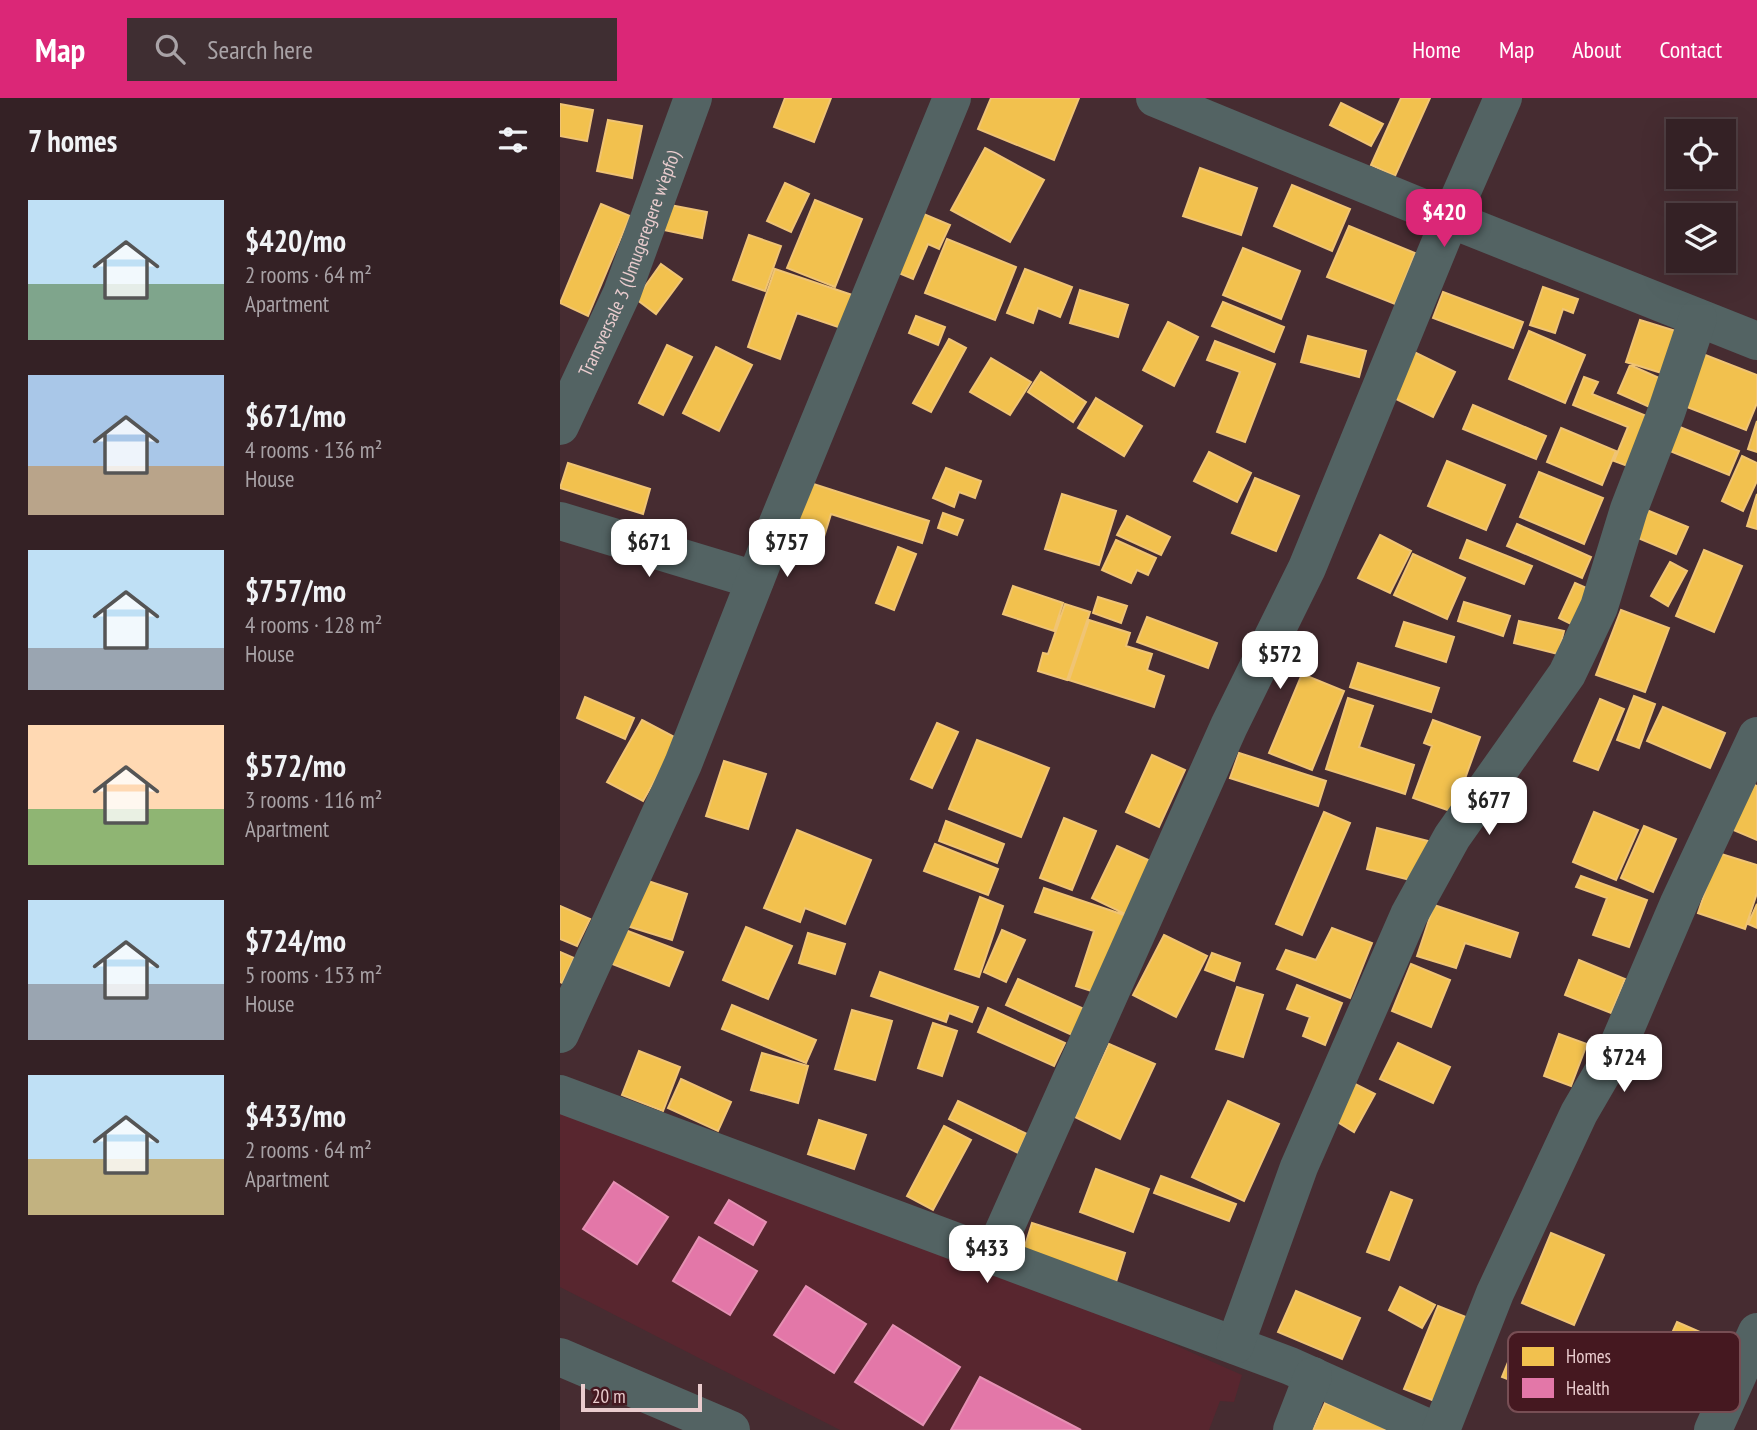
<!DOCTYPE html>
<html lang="en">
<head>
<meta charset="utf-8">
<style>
  :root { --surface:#342125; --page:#3f2e32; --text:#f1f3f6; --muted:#a9a3a7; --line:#4e3e42; --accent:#db2777 }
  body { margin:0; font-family:"PT Sans Narrow",sans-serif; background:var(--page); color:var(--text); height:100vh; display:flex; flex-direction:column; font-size:26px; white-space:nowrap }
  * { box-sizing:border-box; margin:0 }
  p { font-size:23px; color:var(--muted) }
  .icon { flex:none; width:38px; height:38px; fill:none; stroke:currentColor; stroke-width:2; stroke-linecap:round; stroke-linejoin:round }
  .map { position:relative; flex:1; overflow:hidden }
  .sheet { display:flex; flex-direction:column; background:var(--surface); width:560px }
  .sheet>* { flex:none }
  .buttons { position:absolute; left:1106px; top:21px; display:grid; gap:14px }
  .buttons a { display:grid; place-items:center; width:70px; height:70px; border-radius:0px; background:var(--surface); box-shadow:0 7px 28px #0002,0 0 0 2px var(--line); font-size:35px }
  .scale { position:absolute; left:21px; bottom:18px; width:121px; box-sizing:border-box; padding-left:7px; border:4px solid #eaccce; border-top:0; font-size:19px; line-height:24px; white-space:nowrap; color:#eaccce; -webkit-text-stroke:5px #451820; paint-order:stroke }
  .price { position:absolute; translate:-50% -60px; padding:0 16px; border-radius:14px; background:#fff; color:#222; font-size:23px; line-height:46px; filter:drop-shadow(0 2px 4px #0008) }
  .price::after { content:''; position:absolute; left:50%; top:42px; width:21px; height:16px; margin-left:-10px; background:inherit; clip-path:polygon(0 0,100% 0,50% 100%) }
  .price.current { background:var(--accent); color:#fff }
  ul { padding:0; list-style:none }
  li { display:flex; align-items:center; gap:21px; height:175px; padding:0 28px }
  li span { display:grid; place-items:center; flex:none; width:196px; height:140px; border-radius:0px; color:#555 }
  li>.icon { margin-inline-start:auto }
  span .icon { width:84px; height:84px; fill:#fffc; stroke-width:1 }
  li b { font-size:30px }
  h2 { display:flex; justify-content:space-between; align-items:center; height:84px; padding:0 28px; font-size:30px }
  header { display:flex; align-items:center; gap:42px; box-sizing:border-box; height:98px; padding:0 35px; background:var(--accent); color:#fff }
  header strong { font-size:33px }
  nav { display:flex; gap:38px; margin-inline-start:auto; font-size:24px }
  .search { width:490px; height:63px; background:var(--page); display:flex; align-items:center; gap:18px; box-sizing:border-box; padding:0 24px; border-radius:0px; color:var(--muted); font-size:26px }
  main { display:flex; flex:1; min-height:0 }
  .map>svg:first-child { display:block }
  .built { fill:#58262f }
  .homes { fill:#f2c14e; stroke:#f0c474; stroke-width:2 }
  .health { fill:#e377a8; stroke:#e590b3; stroke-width:2 }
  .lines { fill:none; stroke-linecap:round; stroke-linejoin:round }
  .minor { stroke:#536363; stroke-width:38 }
  .labels { text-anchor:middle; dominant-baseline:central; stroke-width:7; stroke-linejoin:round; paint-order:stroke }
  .street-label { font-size:19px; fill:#eaccce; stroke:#451820 }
  .key { fill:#451820; stroke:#774e54; stroke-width:2 }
  .key-label { font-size:19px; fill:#eaccce }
</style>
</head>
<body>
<header>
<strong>Map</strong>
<div class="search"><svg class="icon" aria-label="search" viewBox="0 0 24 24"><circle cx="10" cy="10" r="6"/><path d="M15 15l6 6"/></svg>Search here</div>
<nav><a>Home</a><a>Map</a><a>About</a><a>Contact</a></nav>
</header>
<main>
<section class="sheet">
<h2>7 homes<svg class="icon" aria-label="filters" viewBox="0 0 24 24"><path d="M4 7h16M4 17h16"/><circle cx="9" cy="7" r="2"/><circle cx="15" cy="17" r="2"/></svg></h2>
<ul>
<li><span style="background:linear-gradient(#bfe0f5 60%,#7fa58c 0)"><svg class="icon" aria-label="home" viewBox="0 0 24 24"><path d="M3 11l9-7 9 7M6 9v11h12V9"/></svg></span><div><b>$420/mo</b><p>2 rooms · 64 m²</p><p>Apartment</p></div></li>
<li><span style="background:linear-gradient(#a9c7e8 65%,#b9a48a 0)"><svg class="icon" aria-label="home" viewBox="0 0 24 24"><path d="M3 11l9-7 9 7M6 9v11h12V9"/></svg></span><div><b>$671/mo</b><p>4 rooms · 136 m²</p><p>House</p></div></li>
<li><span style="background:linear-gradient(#bfe0f5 70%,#9aa5b1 0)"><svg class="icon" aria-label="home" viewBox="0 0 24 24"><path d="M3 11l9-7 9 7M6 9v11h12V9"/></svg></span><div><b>$757/mo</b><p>4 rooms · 128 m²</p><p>House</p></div></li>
<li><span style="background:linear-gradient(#ffd9b3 60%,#8fb573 0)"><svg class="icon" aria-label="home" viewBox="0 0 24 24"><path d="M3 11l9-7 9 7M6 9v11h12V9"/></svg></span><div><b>$572/mo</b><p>3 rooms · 116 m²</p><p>Apartment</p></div></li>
<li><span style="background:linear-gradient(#bfe0f5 60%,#9aa5b1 0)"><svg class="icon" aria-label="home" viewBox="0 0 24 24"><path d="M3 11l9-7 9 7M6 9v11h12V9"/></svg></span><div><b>$724/mo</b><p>5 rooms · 153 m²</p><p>House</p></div></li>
<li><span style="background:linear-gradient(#bfe0f5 60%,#c2b280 0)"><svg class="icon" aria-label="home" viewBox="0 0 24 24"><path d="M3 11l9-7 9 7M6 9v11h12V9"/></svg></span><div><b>$433/mo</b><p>2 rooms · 64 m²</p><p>Apartment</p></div></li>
</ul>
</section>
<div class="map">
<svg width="1197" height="1332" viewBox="0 0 1197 1332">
  <rect width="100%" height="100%" fill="#462c31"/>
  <path class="built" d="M0,996L316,1114L682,1277L674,1304L660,1303L649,1332H280L0,1189Z"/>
  <path class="homes" d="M225,0H271L254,44L214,29Z
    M431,0H519L494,62L418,31Z
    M841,0H870L835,78L811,67Z
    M781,5L823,26L811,48L770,27Z
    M0,6L33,12L27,43L0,38Z
    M48,22L82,28L72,80L37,73Z
    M425,50L484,82L450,144L391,112Z
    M640,70L697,90L681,137L623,118Z
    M225,85L249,96L231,134L207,123Z
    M732,87L790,111L772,153L714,128Z
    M255,102L302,121L275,189L227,170Z
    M41,106L70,118L28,218L0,205Z
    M110,107L147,114L142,140L104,132Z
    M354,112L390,127L379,151L368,146L353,181L329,171Z
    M789,128L855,155L835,206L767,179Z
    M189,137L221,148L205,193L173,182Z
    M387,141L456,169L435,222L365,195Z
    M683,150L740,173L721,221L663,197Z
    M101,166L122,181L96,216L76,201Z
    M215,171L295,198L284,231L237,215L220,261L188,249Z
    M465,171L512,189L500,219L478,210L473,225L447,215Z
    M983,189L1018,201L1013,215L1003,211L995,235L970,227Z
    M520,192L568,207L558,239L510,225Z
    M883,194L963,224L953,250L873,220Z
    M663,204L724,229L714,254L652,228Z
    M356,218L385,229L378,247L349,235Z
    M1080,222L1122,235L1108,277L1066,264Z
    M608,224L638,239L614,288L583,272Z
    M969,233L1025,257L1005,305L949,281Z
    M748,238L806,253L799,279L741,264Z
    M389,241L406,250L371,314L353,305Z
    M655,243L715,266L685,344L657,334L680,274L647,262Z
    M107,247L132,259L103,317L79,305Z
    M156,249L192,267L159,333L123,315Z
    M1135,253L1197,277V305L1186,332L1114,304Z
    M854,254L895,274L873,319L832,299Z
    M431,260L471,284L450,317L410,294Z
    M1070,267L1106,283L1094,311L1058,295Z
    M481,274L526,304L513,324L468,294Z
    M1024,279L1038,284L1032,296L1094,321L1073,370L1054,363L1068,329L1013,307Z
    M536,300L582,328L564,358L518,330Z
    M913,307L986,338L976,361L903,331Z
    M1197,323V354L1188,351Z
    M1110,325L1179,353L1169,377L1100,349Z
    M1001,330L1056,353L1042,387L987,364Z
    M649,354L691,375L677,404L634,383Z
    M1182,358L1197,365V383L1183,413L1162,403Z
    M887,363L945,387L926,432L868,408Z
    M8,365L90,391L83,416L0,390Z
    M386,370L421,383L415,400L399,394L394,409L373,400Z
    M979,374L1043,400L1024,446L960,419Z
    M695,380L739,398L716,453L672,435Z
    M241,382L369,423L362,445L271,416L259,455L221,443Z
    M502,396L556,413L539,467L485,451Z
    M1197,396V431L1187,428Z
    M1077,408L1128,429L1116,456L1066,435Z
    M383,415L403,422L397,437L378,430Z
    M567,418L610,439L601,457L557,437Z
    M957,426L1031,459L1022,480L947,448Z
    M820,437L851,453L830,495L798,480Z
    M556,442L596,460L588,477L577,472L571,485L542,472Z
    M907,442L972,468L964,486L900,460Z
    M338,449L356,456L334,512L316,505Z
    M1144,452L1182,468L1154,534L1116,518Z
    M853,456L905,480L887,521L834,497Z
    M1110,464L1127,473L1108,508L1091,498Z
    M1015,485L1031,492L1015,528L999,520Z
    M453,488L503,505L494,533L443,516Z
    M538,499L567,508L561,525L533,515Z
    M904,504L950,518L943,538L898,523Z
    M505,506L530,514L507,582L478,573L483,555L488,556Z
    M1061,512L1109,530L1085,594L1036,577Z
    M587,519L657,545L648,570L577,544Z
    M529,522L570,535L566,548L592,556L587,572L604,578L594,609L509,582Z
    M959,523L1004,533L998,556L954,545Z
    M844,524L894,539L886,564L836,548Z
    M798,565L879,590L871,614L790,589Z
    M742,576L784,593L752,672L709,655Z
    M1074,598L1095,606L1079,650L1057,642Z
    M25,599L74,620L65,641L17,620Z
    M788,600L813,608L799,649L854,667L845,696L766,671Z
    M1040,601L1064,611L1038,672L1014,663Z
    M1103,609L1165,635L1150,670L1087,643Z
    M82,622L118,641L83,703L47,684Z
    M873,622L920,639L893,714L853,700L872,648L864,645Z
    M377,625L398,634L372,690L351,681Z
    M417,642L489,670L461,739L389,711Z
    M679,655L766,683L758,708L670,680Z
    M592,657L625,672L599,729L566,714Z
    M164,663L206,676L188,731L146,718Z
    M1184,682L1197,688V742L1164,728Z
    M764,714L790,725L742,837L716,826Z
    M1034,714L1078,732L1056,782L1013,764Z
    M504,720L536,733L512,792L480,780Z
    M386,723L444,746L437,765L379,743Z
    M1084,728L1116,741L1093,794L1061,780Z
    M817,730L868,743L858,784L807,771Z
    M237,732L311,762L285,826L245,810L240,824L204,810Z
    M375,746L438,771L428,797L364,773Z
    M557,748L595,765L569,818L532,800Z
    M1158,755L1197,767V795L1185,831L1138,815Z
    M1021,778L1087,802L1069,849L1033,837L1047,800L1016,789Z
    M79,780L127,796L112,842L64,827Z
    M484,790L567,818L541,896L516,888L534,833L475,814Z
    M420,799L443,808L419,879L395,871Z
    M1197,806V830L1188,826Z
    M874,807L958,835L950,859L905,845L896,870L857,858Z
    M0,808L30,821L17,848L0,841Z
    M186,829L232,848L208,901L163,882Z
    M60,830L123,854L109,888L47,864Z
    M772,830L812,845L790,900L717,871L726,852L756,862Z
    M442,832L465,842L446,884L424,874Z
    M248,835L285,846L275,876L239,865Z
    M604,837L647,858L616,919L573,897Z
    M0,854L14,860L2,885L0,884Z
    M652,855L680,865L674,883L645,872Z
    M1019,862L1065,881L1051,915L1005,897Z
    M851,866L890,882L871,929L832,913Z
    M320,874L418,909L412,924L389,915L386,924L311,898Z
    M458,881L524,911L512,937L446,907Z
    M737,887L782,905L765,947L743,938L750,919L727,911Z
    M677,889L703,897L683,959L656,951Z
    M172,907L256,942L246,965L162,931Z
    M428,910L505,945L494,968L418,934Z
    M292,912L332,923L315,982L275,971Z
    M373,925L397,933L382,978L358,970Z
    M999,936L1027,946L1011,988L984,978Z
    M838,945L890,969L873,1005L820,981Z
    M549,946L595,966L560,1041L515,1019Z
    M79,953L120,969L103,1013L62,997Z
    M202,955L248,968L238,1005L191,992Z
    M121,981L171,1004L158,1033L108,1010Z
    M795,986L815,996L794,1034L774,1022Z
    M398,1003L467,1036L458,1055L389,1021Z
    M668,1003L719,1026L684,1103L632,1079Z
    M259,1022L306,1037L294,1071L248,1056Z
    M384,1028L411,1042L373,1112L347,1098Z
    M536,1071L589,1091L573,1134L520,1114Z
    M601,1078L676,1106L669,1123L594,1095Z
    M831,1094L852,1102L829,1162L807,1154Z
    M472,1125L565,1155L556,1184L463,1154Z
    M991,1135L1044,1157L1014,1227L962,1205Z
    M840,1189L875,1207L862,1230L829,1212Z
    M736,1193L800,1220L782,1261L718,1234Z
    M878,1208L911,1221L877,1304L844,1291Z
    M1117,1224L1163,1244L1137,1304L1090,1284Z
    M955,1247L1012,1269L999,1301L942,1279Z
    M765,1305L830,1332H753Z"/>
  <path class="health" d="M54,1084L108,1119L77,1166L23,1131Z
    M169,1102L206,1124L193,1147L155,1125Z
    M139,1139L197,1173L170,1217L113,1183Z
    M246,1188L306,1226L274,1275L214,1237Z
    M333,1227L400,1269L363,1327L295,1284Z
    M420,1279L521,1332H391Z"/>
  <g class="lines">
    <g class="minor">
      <path d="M595,0L890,121L1197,243"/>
      <path id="s1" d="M0,328L62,195L133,0"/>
      <path d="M0,423L195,482"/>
      <path d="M0,936L123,666L213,437L392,0"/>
      <path d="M0,996L730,1268L873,1332"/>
      <path d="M433,1157L669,628L747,470L890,121L943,0"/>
      <path d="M675,1247L739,1069L849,817L892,739L1007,576L1039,509L1069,411L1106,315L1138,220"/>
      <path d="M0,1259L171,1332"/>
      <path d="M732,1332L753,1278"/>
      <path d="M881,1332L935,1195L1019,1015L1058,948L1119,805L1197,638"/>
      <path d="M1153,1332L1197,1234"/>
    </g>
  </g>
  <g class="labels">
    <g class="street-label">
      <text stroke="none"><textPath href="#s1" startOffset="177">Transversale 3 (Umugeregere w'epfo)</textPath></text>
    </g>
  </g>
  <rect x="948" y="1234" width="232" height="80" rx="10" class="key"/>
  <rect x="962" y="1249" width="32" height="19" fill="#f2c14e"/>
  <rect x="962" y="1280" width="32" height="20" fill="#e377a8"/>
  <g class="key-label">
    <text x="1006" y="1265">Homes</text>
    <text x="1006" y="1297">Health</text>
  </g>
</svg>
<div class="buttons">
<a><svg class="icon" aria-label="locate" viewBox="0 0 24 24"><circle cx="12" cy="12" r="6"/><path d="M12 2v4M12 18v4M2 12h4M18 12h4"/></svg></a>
<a><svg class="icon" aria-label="layers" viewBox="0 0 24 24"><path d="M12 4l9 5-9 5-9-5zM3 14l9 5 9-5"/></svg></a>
</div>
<div class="scale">20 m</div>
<b class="price current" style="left:884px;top:151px">$420</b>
<b class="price" style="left:89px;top:481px">$671</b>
<b class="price" style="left:227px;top:481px">$757</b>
<b class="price" style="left:720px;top:593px">$572</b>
<b class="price" style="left:929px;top:739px">$677</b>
<b class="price" style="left:1064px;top:996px">$724</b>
<b class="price" style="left:427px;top:1187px">$433</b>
</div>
</main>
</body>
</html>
